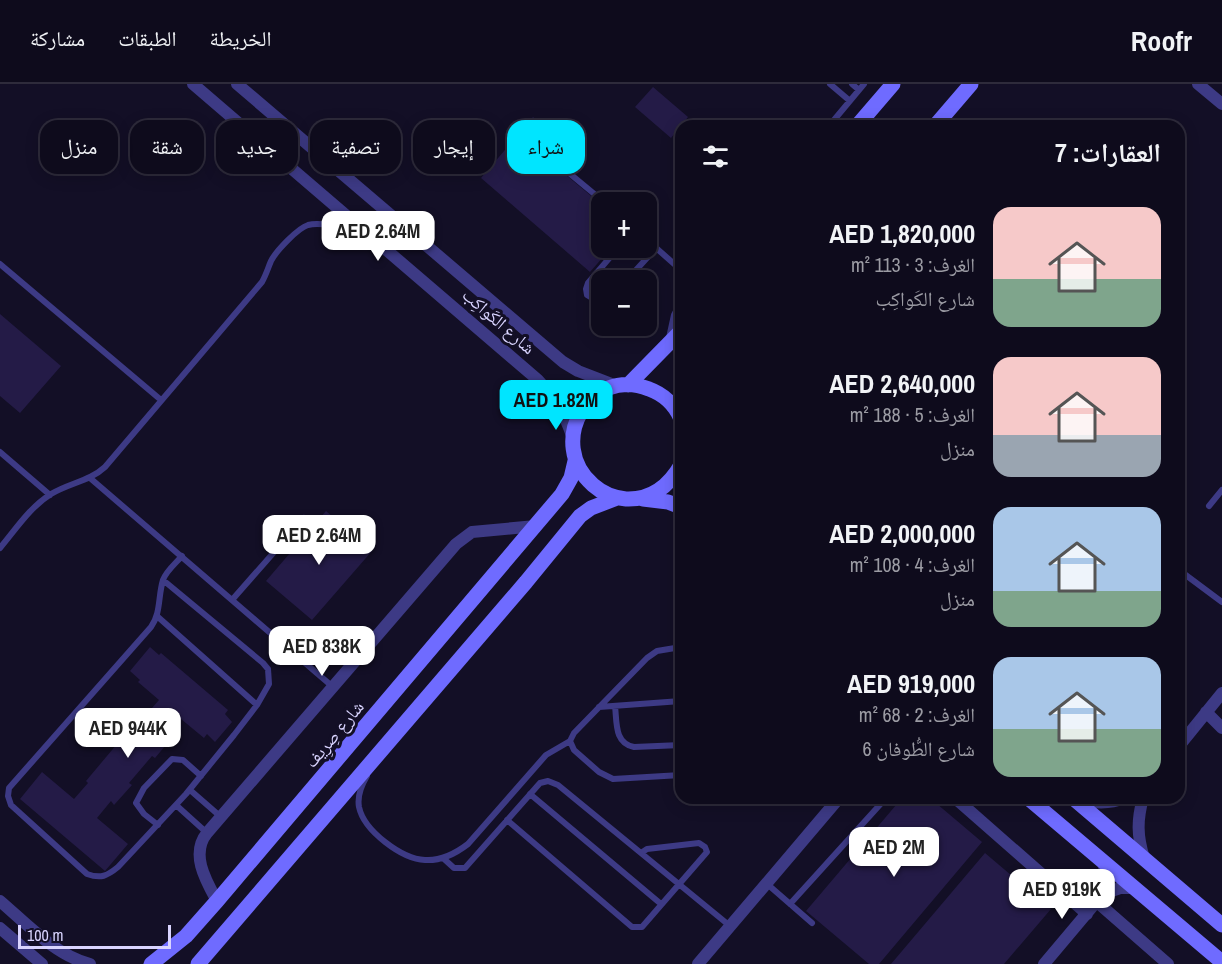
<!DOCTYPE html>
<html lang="ar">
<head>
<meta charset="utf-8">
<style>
  :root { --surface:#0e0b1c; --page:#171425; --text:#f1f3f6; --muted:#9b9ba3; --line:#2e2b3b; --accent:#00e5ff }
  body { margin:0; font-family:"Archivo Narrow","Noto Naskh Arabic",sans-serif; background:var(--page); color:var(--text); direction:rtl; height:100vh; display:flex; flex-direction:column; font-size:22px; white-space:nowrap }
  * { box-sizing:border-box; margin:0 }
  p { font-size:20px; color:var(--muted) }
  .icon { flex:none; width:33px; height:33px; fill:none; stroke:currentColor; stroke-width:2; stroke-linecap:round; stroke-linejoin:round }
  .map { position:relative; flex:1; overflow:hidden; direction:ltr }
  .drawer { position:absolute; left:675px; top:36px; width:510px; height:684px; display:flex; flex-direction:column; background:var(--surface); border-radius:18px; box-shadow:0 3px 15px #0003,0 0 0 2px var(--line); direction:rtl }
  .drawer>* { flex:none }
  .top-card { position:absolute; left:18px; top:36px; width:567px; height:54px; direction:rtl; display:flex; gap:12px }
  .tools { position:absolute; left:591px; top:108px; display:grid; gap:12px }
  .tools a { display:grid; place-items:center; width:66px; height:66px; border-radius:12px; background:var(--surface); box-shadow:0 3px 15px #0003,0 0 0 2px var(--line); font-size:30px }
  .scale { position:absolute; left:18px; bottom:15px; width:153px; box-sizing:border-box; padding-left:6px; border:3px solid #d9d4ff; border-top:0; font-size:16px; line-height:21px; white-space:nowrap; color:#d9d4ff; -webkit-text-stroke:4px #130f26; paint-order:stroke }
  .price { position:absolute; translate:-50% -51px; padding:0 14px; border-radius:12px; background:#fff; color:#222; font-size:20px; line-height:39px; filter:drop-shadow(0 2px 3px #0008) }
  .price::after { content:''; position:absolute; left:50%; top:36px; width:18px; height:14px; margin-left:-9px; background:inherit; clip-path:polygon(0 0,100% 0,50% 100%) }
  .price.current { background:var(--accent); color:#111 }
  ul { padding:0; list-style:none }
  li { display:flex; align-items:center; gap:18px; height:150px; padding:0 24px }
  li span { display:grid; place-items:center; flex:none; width:168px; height:120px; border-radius:18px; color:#555 }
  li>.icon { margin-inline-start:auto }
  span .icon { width:72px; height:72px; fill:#fffc; stroke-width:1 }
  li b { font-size:26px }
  h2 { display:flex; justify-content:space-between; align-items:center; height:72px; padding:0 24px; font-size:26px }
  .chip { padding:0 21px; border-radius:18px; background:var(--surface); box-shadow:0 3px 15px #0003,0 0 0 2px var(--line); font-size:21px; line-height:54px }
  .chip.current { background:var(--accent); color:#111 }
  header { display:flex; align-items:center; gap:36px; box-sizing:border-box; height:84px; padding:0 30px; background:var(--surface); border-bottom:2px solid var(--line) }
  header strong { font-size:28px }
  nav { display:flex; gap:33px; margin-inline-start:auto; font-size:21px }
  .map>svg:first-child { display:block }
  .building { fill:#241b47 }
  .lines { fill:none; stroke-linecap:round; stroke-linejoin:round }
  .lane { stroke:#3d3a85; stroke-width:6 }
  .street { stroke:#3d3a85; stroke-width:12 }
  .secondary { stroke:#6f6bff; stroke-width:15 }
  .labels { text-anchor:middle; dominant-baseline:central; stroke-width:6; stroke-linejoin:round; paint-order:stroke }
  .street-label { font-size:18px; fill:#d9d4ff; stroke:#130f26 }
</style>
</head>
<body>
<header>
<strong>Roofr</strong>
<nav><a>الخريطة</a><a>الطبقات</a><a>مشاركة</a></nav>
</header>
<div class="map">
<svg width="1222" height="880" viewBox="0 0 1222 880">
  <rect width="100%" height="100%" fill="#130f26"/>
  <path class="building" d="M653,3L688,33L671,54L635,23Z
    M533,33L574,69L560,86L602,121V164H611L590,188L481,94Z
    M0,230L61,282L20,329L0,312Z
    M326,427L372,467L312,536L266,497Z
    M150,563L159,571L161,569L228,626L225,630L232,638L215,658L207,650L204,654L181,635L167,650L171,655L155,674L152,672L129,699L132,701L114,721L111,717L97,734L128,760L105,787L20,715L42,688L74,715L88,699L86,697L143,629L145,632L159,616L138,598L140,596L130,587Z
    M902,714H930L982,758L879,880H869L806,827Z
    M985,769L1051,825L1004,880H891Z"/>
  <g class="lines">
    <path class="lane" d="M830,0L850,17
      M852,0L859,6
      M829,42L864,0
      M569,89L604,118
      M646,155L681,186
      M0,180L161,316
      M627,196L656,164
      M602,220L587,211L586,205L588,199L618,164
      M669,254L674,231L681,218
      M0,368L50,411
      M90,394L333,603
      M1209,422L1222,406
      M0,464C16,445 30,423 51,410C69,399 90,397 105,383L262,198C266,191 268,184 271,177C276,167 298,144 308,141C324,137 332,147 347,132
      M1179,486L1222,518
      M163,496L263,579L268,585L269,600L257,621L234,651L186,710L118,783C107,792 101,795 87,790L11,721L8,712L9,704L151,543C161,529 158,512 163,496C166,487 176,479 182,472
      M232,516L304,434
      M158,533L257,621
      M681,563L657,567L647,574L574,649L570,657L574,666L599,688L613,695L681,691
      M615,622C617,638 614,659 634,663L681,661
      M599,623L681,617
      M367,692C361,702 357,712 359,723C364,747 402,775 425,776C441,777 455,770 468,760L546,671L570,657
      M190,706L221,733
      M530,710L661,820
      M176,721L207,749
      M507,736L632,843H642L707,768L705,763L699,759L647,765L641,769
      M158,741L144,730L136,719L144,704L172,675L183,676L201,692
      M443,774L454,784H465L540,699L548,697L558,701L730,842
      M766,799L812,839
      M790,820L886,714"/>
    <path class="street" d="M193,0L538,296C554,313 565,330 572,352
      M237,0L563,278L578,287L617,302
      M1198,0L1222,20
      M1206,628L1222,644
      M1179,662L1222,609
      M955,714L1087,830
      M1143,714C1137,736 1137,752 1144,774
      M1075,716C1091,718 1108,721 1123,714
      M1103,810L1105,795L1104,779
      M0,817C27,840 55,871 90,880
      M217,817C206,797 190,770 207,749L456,460L472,448L536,442
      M1097,818L1168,880
      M0,844L42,880
      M698,880L839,714
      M1044,880L1103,810L1120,804H1133"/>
    <path class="secondary" d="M857,42L893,0
      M935,42L971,0
      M628,301L681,247
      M681,335C675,321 663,310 649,305C590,281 545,359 593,401C602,409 614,414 626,415C651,416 669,402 681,381
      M643,415L668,418L681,423
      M1028,714L1222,878
      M1073,714L1222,841
      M151,880L186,852L217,817L562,410L571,394L575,377
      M198,880L526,498L580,432L591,424L617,414"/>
  </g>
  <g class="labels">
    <g class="street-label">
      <text transform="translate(499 237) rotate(41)">شارع الكَواكِب</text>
      <text transform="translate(334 650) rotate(-50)">شارع صِرِيف</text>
    </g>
  </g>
</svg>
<div class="tools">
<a>+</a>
<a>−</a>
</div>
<div class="scale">100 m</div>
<b class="price" style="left:378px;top:178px">AED 2.64M</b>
<b class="price current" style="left:556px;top:347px">AED 1.82M</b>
<b class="price" style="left:319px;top:482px">AED 2.64M</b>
<b class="price" style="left:322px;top:593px">AED 838K</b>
<b class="price" style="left:128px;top:675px">AED 944K</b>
<b class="price" style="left:894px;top:794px">AED 2M</b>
<b class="price" style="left:1062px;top:836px">AED 919K</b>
<div class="top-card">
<a class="chip current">شراء</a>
<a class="chip">إيجار</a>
<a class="chip">تصفية</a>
<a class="chip">جديد</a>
<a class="chip">شقة</a>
<a class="chip">منزل</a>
</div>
<section class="drawer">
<h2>العقارات: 7<svg class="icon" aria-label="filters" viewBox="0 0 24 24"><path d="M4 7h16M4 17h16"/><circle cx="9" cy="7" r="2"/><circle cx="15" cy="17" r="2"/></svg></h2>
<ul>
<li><span style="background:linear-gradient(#f6c9c9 60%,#7fa58c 0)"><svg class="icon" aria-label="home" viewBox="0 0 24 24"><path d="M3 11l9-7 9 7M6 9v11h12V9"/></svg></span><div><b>AED 1,820,000</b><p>الغرف: 3 · 113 m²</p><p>شارع الكَواكِب</p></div></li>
<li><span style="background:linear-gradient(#f6c9c9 65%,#9aa5b1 0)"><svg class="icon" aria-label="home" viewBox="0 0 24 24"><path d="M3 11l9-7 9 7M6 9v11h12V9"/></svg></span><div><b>AED 2,640,000</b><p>الغرف: 5 · 188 m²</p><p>منزل</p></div></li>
<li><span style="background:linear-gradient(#a9c7e8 70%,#7fa58c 0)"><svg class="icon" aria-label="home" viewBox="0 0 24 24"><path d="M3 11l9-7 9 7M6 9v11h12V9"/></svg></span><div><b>AED 2,000,000</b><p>الغرف: 4 · 108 m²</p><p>منزل</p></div></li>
<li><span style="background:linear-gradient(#a9c7e8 60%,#7fa58c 0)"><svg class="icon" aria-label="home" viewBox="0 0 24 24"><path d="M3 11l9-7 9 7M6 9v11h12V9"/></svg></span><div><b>AED 919,000</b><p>الغرف: 2 · 68 m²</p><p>شارع الطُّوفان 6</p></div></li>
</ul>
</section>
</div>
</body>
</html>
